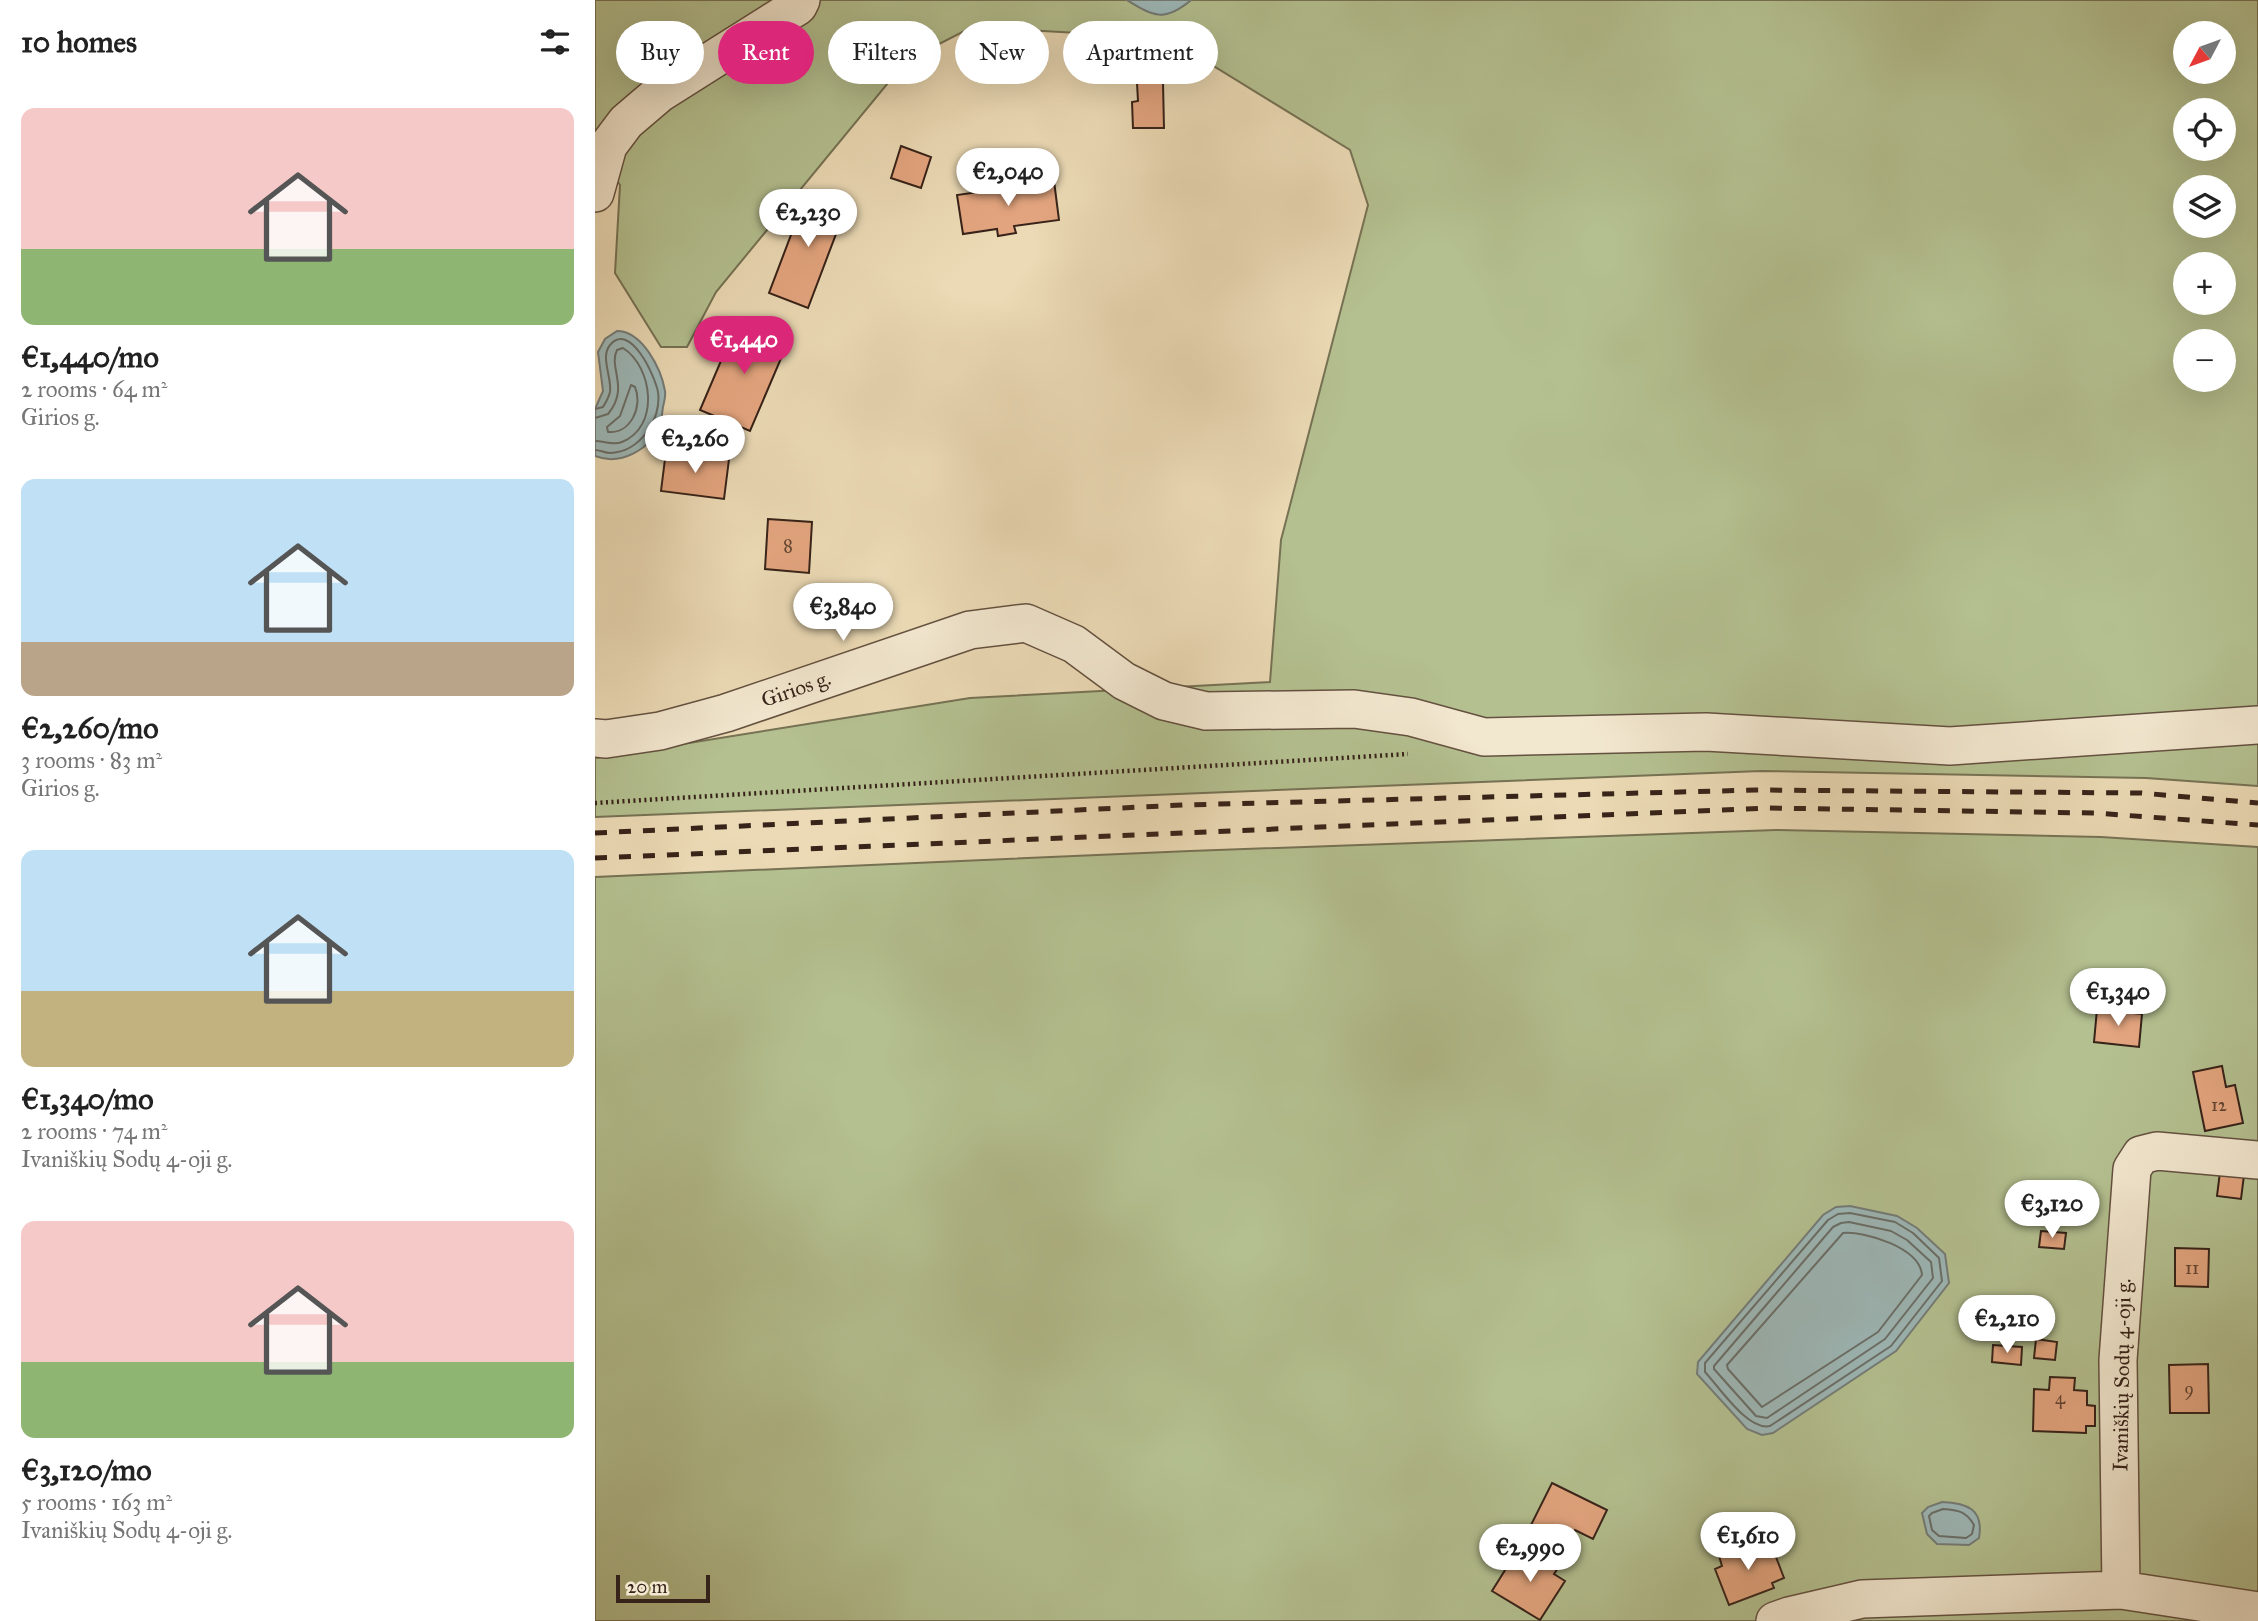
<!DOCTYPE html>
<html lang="en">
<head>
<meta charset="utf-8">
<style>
  :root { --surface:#fff; --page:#f6f6f6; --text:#222; --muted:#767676; --accent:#db2777 }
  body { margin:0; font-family:"IM FELL Great Primer",serif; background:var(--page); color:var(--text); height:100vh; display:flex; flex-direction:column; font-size:26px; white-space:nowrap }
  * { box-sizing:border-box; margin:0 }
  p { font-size:23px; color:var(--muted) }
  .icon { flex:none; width:38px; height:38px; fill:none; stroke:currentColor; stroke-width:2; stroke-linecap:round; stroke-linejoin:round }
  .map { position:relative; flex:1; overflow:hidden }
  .sheet { display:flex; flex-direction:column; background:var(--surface); width:595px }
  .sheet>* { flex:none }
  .banner { position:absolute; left:21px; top:21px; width:665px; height:63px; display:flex; gap:14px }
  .needle { width:46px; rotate:229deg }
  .controls { position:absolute; left:1578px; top:21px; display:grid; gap:14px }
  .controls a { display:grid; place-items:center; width:63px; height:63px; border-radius:50%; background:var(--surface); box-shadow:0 7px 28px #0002; font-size:35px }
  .scale { position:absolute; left:21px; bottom:18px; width:94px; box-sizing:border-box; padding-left:7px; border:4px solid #372319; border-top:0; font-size:19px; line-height:24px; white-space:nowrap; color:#372319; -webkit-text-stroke:5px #f2e7cf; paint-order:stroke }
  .price { position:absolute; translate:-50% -60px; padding:0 16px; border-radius:24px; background:#fff; color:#222; font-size:23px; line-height:46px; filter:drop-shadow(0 2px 4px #0008) }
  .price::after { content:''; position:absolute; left:50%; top:42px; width:21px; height:16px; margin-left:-10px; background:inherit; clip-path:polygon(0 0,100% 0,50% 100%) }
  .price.on { background:var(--accent); color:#fff }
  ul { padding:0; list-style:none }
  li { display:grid; align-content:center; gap:14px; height:371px; padding:0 21px }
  li span { display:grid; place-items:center; height:217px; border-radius:14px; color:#555 }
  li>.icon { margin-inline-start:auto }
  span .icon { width:126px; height:126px; fill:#fffc; stroke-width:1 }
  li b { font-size:30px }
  h2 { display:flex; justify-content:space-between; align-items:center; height:84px; padding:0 21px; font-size:30px }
  .tag { padding:0 24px; border-radius:32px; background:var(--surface); box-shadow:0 7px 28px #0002; font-size:24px; line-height:63px }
  .tag.on { background:var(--accent); color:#fff }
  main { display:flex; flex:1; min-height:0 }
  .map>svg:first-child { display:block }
  .green { fill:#b4c090; stroke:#767254; stroke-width:2; fill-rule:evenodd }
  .water { fill:#9db8b8; stroke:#747c78; stroke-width:2 }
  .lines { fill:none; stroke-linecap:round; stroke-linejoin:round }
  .shore { stroke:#6a6e68; stroke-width:2 }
  .building { fill:#e3a57f; stroke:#372319; stroke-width:2 }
  .minor-casing { stroke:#645140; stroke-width:40 }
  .path { stroke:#372319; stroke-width:4.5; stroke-dasharray:2 3.5; stroke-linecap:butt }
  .minor { stroke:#f2e7cf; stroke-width:37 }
  .rail { stroke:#372319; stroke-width:5; stroke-dasharray:12 12; stroke-linecap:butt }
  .labels { text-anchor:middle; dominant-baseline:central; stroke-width:7; stroke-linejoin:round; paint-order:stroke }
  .number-label { font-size:18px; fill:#624432 }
  .street-label { font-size:21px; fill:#372319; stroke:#f2e7cf }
</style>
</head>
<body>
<main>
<section class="sheet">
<h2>10 homes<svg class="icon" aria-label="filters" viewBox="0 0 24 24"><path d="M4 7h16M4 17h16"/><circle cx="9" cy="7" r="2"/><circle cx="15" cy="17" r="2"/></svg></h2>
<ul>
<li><span style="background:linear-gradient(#f6c9c9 65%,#8fb573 0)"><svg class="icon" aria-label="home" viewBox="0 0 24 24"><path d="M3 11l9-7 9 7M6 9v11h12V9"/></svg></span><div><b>€1,440/mo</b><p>2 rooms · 64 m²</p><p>Girios g.</p></div></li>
<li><span style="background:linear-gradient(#bfe0f5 75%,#b9a48a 0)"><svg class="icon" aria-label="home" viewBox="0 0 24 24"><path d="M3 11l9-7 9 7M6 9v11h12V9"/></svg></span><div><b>€2,260/mo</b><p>3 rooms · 83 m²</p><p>Girios g.</p></div></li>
<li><span style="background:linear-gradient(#bfe0f5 65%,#c2b280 0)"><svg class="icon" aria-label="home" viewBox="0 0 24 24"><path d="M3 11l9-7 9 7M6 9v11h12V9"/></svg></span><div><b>€1,340/mo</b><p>2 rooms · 74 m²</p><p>Ivaniškių Sodų 4-oji g.</p></div></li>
<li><span style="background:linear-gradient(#f6c9c9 65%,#8fb573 0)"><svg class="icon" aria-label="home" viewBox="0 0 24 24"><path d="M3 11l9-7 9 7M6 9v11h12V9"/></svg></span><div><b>€3,120/mo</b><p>5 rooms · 163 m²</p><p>Ivaniškių Sodų 4-oji g.</p></div></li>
</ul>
</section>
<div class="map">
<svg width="1663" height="1621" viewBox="0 0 1663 1621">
  <rect width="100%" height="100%" fill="#ebdab5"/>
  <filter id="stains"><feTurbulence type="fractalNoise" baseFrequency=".00286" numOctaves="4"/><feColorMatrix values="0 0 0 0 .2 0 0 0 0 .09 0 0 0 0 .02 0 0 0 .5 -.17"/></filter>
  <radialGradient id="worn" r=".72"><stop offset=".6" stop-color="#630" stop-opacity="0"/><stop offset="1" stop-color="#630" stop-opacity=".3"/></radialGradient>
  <path class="green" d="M0,0H532C558,17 571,21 596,0H1663V786L1551,778L1166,771L0,817V758L375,698L675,682L686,540L773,205L755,150L573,38L377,27L311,61L121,292L92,347H66L20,273L25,185L0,151ZM1591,33H1629V72H1591ZM1591,110H1629V149H1591ZM1591,187H1629V226H1591ZM1591,264H1629V303H1591ZM1591,341H1629V380H1591Z
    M1181,830L1506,837L1663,847V1621H0V877L595,851Z"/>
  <path class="water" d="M532,0H596C570,22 559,17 532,0Z
    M22,331C47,331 66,368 70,391C71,396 69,402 68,407C67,412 67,418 66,423C56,450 25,466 0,456V409L8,391L3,352L10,339Z
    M1255,1206L1302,1216L1322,1228L1350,1254L1354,1283L1301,1351L1178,1433L1167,1435L1152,1429L1102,1374L1103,1362L1228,1215L1241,1207Z
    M1347,1502C1372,1503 1389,1509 1384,1538L1374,1545L1342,1544L1332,1534L1327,1513L1333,1507Z"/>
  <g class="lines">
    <path class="shore" d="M36,385L40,387C48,406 36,434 13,432L12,427L25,416Z
      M0,409L8,407C11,402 14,397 15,392C17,377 5,357 15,345C35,321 60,376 63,392C67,419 45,452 15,453C10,453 5,450 0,450
      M0,418L13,414C35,387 13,368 22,350L28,348C58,367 65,427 27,442C17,446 10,441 0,441
      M1255,1213L1300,1222L1318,1233L1344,1258L1347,1281L1296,1346L1175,1426C1153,1431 1125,1388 1110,1372V1363L1233,1220L1243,1214Z
      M1254,1222L1296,1231L1312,1240L1336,1262L1338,1278L1290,1339L1172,1418L1161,1416L1119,1369V1366L1238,1227L1246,1223Z
      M1248,1233C1271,1231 1325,1248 1327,1275L1283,1332L1167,1407L1133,1369L1132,1365Z
      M1348,1509C1363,1510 1371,1511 1379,1525L1377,1534L1371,1538L1344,1536L1337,1530L1334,1516L1337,1513Z"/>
  </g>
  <path class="building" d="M542,83H568L569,128H538L537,102L543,101Z
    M306,146L336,157L326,188L296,178Z
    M459,181L464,220L419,226L421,233L403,236L402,229L368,234L362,195Z
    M213,190L252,205L213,308L174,293Z
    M143,321L193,342L155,431L105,410Z
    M71,451L134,459L129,499L66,491Z
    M173,519L217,522L214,573L170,569Z
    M1502,1009L1547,1014L1544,1047L1499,1042Z
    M1627,1066L1631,1087L1640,1085L1648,1123L1610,1131L1598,1072Z
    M1625,1172L1649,1175L1646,1199L1622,1196Z
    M1446,1231L1471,1233L1469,1249L1444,1247Z
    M1580,1248L1614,1249L1613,1287L1580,1286Z
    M1441,1339L1462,1342L1460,1360L1439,1358Z
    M1398,1345L1427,1347L1426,1365L1397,1362Z
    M1613,1364L1614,1413H1575L1574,1365Z
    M1455,1377L1480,1378L1479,1390L1492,1391V1405L1500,1406V1426H1491V1433L1438,1431L1439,1389L1454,1390Z
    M957,1483L1012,1510L998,1539L980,1530L972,1545L935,1527Z
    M1163,1541L1166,1548L1176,1544L1189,1578L1177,1583L1179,1588L1134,1605L1120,1569L1127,1566L1124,1556Z
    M933,1550L963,1568L959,1574L970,1581L945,1620L897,1591L922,1551L930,1556Z"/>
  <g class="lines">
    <g class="minor-casing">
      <path id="minor" d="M0,193L13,146L31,122L65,93L203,6L206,0
        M0,738L11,739L65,731L131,713L375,630L431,623L479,644L529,681L569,701L611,711L759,709L816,717L889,737L1111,732L1355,746L1663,725
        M1526,1590L1523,1360L1537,1169L1546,1155L1562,1151L1663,1160
        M1180,1621L1194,1616L1267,1599L1526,1590L1663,1611"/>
    </g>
    <path class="path" d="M0,803L813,754"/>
    <use href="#minor" class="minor"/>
    <path class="rail" d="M0,833L588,805L1161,790L1546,793L1663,803
      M0,858L1173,808L1499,813L1663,825"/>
  </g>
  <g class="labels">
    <g class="number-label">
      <text x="193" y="546">8</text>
      <text x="1624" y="1105">12</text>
      <text x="1597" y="1268">11</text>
      <text x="1594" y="1389">9</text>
      <text x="1465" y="1398">4</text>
    </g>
    <g class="street-label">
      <text transform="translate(201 689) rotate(-19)">Girios g.</text>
      <text transform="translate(1527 1375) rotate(-89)">Ivaniškių Sodų 4-oji g.</text>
    </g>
  </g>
  <rect width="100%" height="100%" filter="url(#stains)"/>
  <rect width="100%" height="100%" fill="url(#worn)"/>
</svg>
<div class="controls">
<a><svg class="needle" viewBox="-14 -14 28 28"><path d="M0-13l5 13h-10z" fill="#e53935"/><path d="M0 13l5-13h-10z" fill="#767676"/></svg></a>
<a><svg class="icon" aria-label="locate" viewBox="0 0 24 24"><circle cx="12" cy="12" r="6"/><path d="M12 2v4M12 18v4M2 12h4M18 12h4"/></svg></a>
<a><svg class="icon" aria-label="layers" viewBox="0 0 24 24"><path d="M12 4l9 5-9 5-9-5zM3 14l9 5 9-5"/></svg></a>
<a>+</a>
<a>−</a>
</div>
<div class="scale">20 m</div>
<b class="price" style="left:413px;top:208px">€2,040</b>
<b class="price" style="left:213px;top:249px">€2,230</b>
<b class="price on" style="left:149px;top:376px">€1,440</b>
<b class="price" style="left:100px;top:475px">€2,260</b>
<b class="price" style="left:248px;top:643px">€3,840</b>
<b class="price" style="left:1523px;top:1028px">€1,340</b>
<b class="price" style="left:1457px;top:1240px">€3,120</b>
<b class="price" style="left:1412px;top:1355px">€2,210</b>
<b class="price" style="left:1153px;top:1572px">€1,610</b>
<b class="price" style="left:935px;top:1584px">€2,990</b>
<div class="banner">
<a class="tag">Buy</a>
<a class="tag on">Rent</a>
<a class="tag">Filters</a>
<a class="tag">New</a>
<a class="tag">Apartment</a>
</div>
</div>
</main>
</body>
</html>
